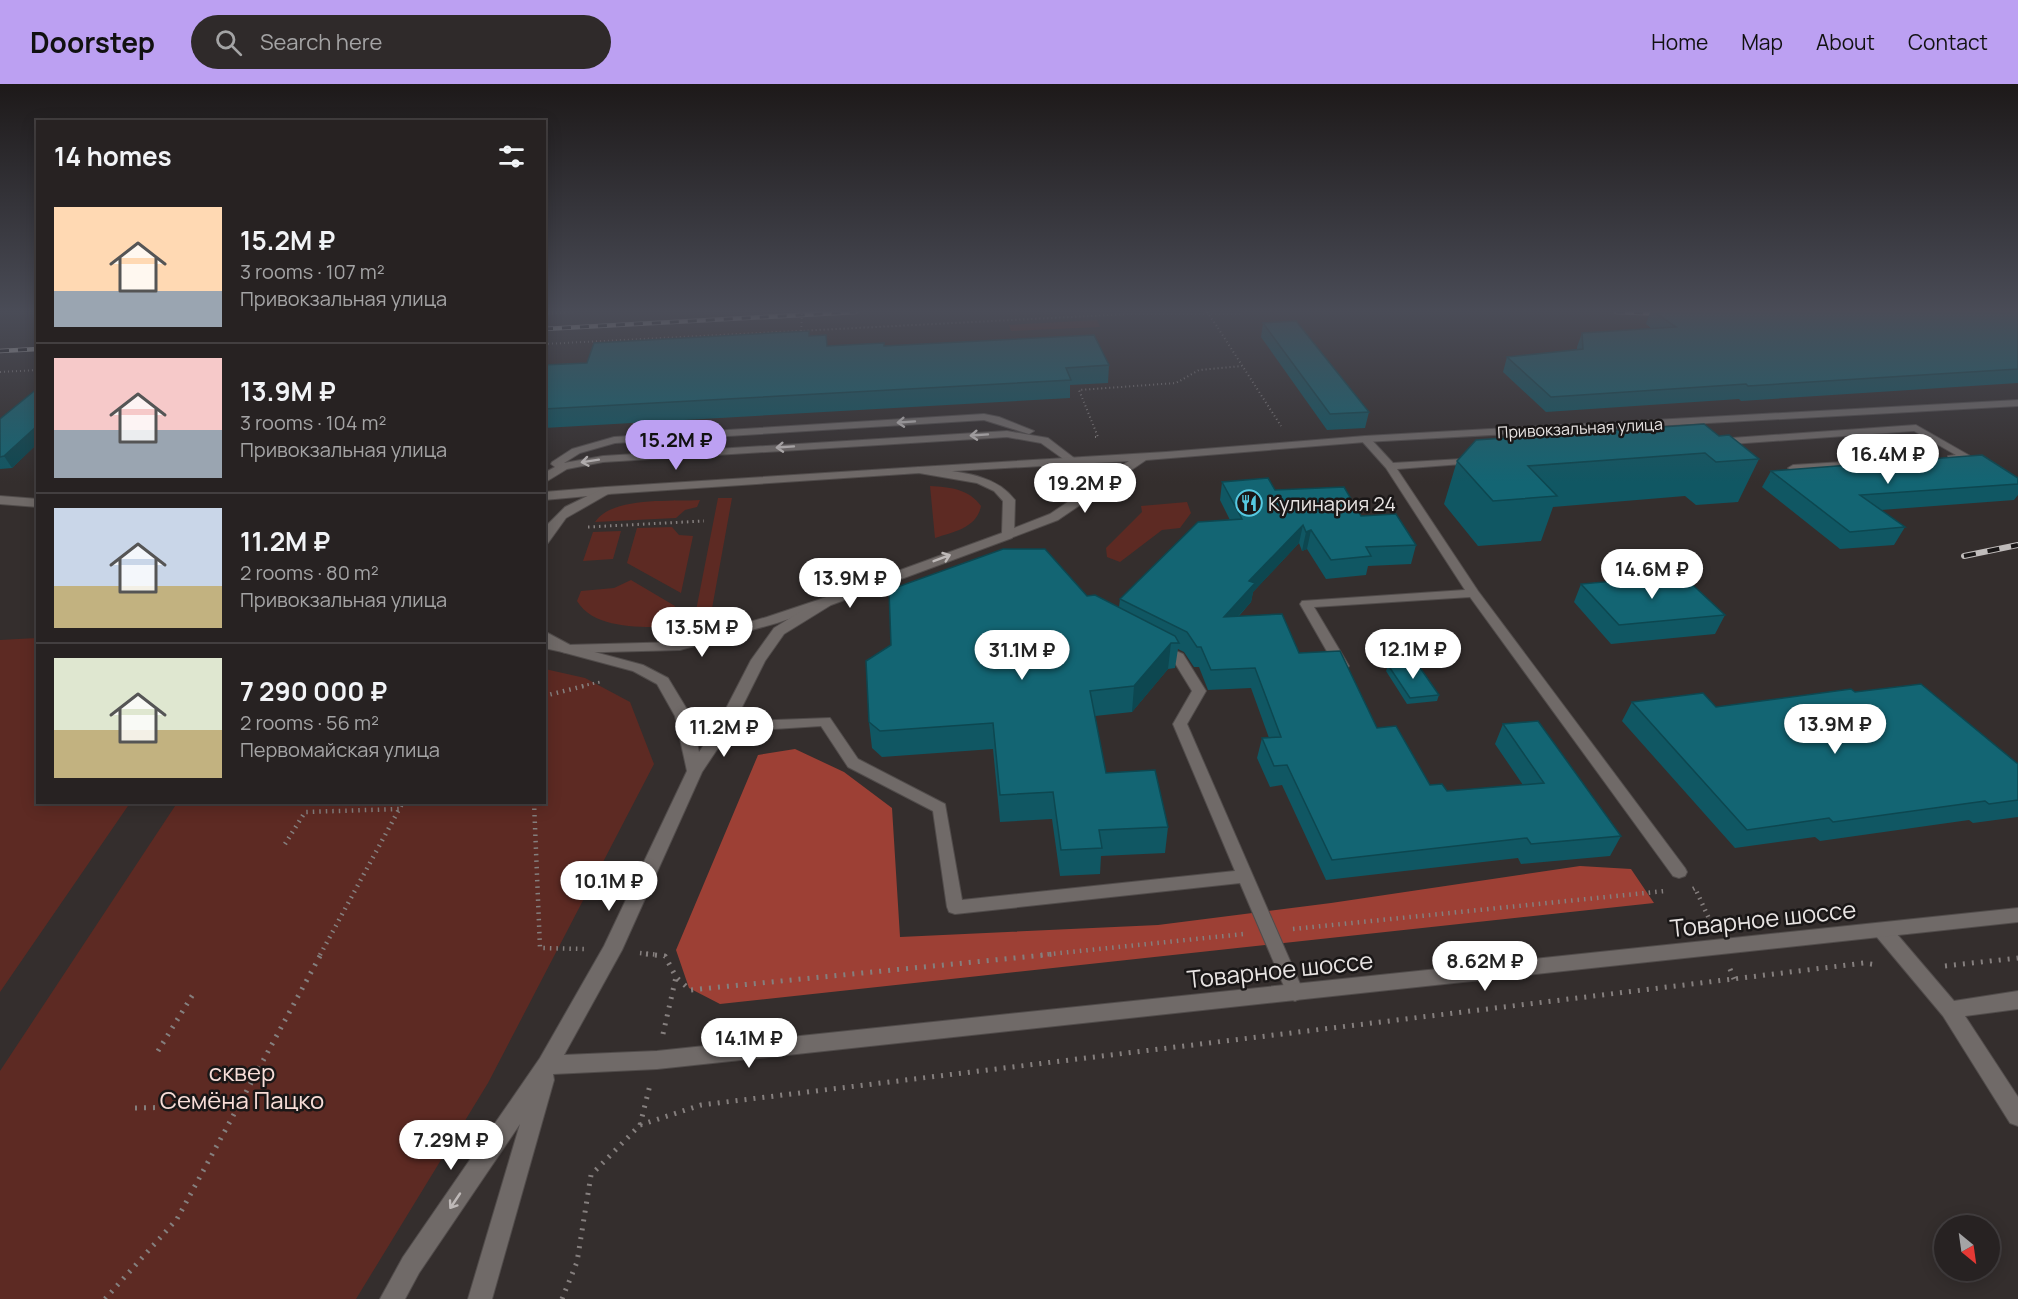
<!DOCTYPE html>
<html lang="en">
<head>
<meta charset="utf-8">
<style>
  :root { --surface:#272222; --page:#2f2a2a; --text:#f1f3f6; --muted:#a4a4a5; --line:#433f40; --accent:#bca0f2 }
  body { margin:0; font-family:Manrope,sans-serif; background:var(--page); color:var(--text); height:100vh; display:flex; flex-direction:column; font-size:22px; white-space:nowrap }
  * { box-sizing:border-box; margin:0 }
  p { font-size:20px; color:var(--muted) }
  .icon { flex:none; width:33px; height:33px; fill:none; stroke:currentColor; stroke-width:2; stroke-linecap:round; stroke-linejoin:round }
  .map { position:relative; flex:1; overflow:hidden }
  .details { position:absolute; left:36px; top:36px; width:510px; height:684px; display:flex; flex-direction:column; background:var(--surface); border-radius:0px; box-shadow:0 3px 15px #0003,0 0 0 2px var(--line) }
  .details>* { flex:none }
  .needle { width:39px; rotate:151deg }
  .controls { position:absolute; left:1934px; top:1131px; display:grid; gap:12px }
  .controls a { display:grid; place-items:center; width:66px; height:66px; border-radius:50%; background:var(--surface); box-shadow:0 3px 15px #0003,0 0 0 2px var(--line); font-size:30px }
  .price { position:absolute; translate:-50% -51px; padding:0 14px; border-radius:21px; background:#fff; color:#222; font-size:20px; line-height:39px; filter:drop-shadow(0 2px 3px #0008) }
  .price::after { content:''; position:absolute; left:50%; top:36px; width:18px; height:14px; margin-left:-9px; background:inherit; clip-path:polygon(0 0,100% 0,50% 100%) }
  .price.current { background:var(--accent); color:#111 }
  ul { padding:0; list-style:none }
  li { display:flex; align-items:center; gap:18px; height:150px; padding:0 18px }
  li+li { border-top:2px solid var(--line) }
  li span { display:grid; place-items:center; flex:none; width:168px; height:120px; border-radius:0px; color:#555 }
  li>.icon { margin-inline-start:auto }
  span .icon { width:72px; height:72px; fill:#fffc; stroke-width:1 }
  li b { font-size:26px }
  h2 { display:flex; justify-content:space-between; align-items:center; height:72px; padding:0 18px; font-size:26px }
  header { display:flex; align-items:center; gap:36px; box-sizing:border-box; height:84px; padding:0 30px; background:var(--accent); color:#111 }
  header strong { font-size:28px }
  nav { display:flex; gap:33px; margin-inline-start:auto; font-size:21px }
  .search { width:420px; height:54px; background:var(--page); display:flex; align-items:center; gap:15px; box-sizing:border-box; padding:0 21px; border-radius:33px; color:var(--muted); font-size:22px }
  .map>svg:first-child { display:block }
  .green { fill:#5d2a23 }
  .forest { fill:#9d4035 }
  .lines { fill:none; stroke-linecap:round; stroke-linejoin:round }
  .service-casing { stroke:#514c4b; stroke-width:2 }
  .minor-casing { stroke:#514c4b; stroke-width:2 }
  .tertiary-casing { stroke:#514c4b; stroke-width:2 }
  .path-far3 { stroke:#857f7e; stroke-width:2; stroke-dasharray:1 3; stroke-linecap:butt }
  .path-far2 { stroke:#857f7e; stroke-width:3; stroke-dasharray:1.5 4; stroke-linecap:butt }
  .path-far1 { stroke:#857f7e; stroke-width:4.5; stroke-dasharray:1.5 5; stroke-linecap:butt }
  .path { stroke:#857f7e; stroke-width:5; stroke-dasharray:2 7; stroke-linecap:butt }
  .service { fill:#706a68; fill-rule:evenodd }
  .minor { fill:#706a68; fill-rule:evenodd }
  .tertiary { fill:#706a68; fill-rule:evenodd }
  .rail-far1-casing { stroke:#c0bcbb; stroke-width:4.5 }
  .rail-casing { stroke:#c0bcbb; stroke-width:6 }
  .rail-far1 { stroke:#1a1717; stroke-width:3; stroke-dasharray:9; stroke-linecap:butt }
  .rail { stroke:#1a1717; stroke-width:4; stroke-dasharray:12; stroke-linecap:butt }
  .path-bridge { stroke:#857f7e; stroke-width:2; stroke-dasharray:1 3; stroke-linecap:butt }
  .wall { fill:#105763 }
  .shaded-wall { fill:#0d4750 }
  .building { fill:#136573; stroke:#0d4750; stroke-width:1.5 }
  .oneway { stroke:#beb9b8 }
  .labels { text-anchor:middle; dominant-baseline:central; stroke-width:5; stroke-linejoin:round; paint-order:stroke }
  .far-street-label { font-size:16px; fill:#e8e4e3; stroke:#1a1717 }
  .poi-label { font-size:20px; fill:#e8e4e3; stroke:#1a1717; text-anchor:start }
  .near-street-label { font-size:24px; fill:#e8e4e3; stroke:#1a1717 }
  .near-park-label { font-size:24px; fill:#f8ddd8; stroke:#1a1717 }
</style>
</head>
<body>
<header>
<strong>Doorstep</strong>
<div class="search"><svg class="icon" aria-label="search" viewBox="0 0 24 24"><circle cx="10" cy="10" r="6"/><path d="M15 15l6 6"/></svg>Search here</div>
<nav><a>Home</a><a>Map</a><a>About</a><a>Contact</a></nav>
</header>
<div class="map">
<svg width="2018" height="1215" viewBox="0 0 2018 1215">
  <rect width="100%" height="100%" fill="#342e2d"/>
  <path class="green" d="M1097,236L1100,243L1011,247L1009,241Z
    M930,402C950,403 969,405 981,422C977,444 953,448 935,454Z
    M718,414H732L709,541L693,542Z
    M700,416L697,423L685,426L676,434L595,438C613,412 670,418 700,416Z
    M1187,418L1191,429L1180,444L1162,446L1120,478L1107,473L1106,464L1142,428L1141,422Z
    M672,443L679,451L693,452L681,509L627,479L637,444Z
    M621,447L613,475L583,477L593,448Z
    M631,496L675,522L669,543C639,543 594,545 577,517L581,507L614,504Z
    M37,554L38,718L130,719L0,908V556Z
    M545,585L585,594L630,618L654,680L488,999L356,1215H0V987L177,719L544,718Z"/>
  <path class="forest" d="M795,665L844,688L892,724L900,853L1158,841L1331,819L1580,782L1631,785L1654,819L720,920L689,904L676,866L758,671Z"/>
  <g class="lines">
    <g class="service-casing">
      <path id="service" d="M984,330L999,333L1034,347L1029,350L984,336L615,359L580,369L564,379L603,372L1007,347L1048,354L1078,377L1077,379H1069L1041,359L1007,353L603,378L567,385L544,399V389L555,383L551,380L552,378L572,365L614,353Z
        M1916,341L1972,373L1967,376H1948V372L1956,371L1914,347L1718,361L1713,358L1718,355Z
        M1365,352L1369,353L1393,379L1479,374L1480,376L1475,379L1397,385L1478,507L1685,784L1687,788L1685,792L1679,794L1673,792L1470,513L1314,523L1349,582L1347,585H1337L1300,520L1302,517L1465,506L1386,384L1360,355Z
        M1894,375L1899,378L1898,380L1793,387L1788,384L1793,381Z
        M544,556L572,562L573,565L567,569L544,564Z
        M1162,561L1183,570L1206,607L1187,640L1304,909L1301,914L1295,917L1289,914L1240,799L955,830L949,828L947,823L933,727L848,683L821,642L724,648L717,643L724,638L830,634L858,675L945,720L962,816L1235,787L1173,640L1192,607L1173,576L1156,565Z"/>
    </g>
    <g class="minor-casing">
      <path id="minor" d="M2018,316V322L1365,358L1146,376L1058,436L1008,455L1002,451L1004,448L1050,430L1129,377L919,389L913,386L919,383L1166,368L1365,352Z
        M606,403L610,404V410L544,416V408Z
        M0,412L38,415V423L0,420Z
        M824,514L831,518L829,521L777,539L680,566L567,569L560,565L567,561L680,558L767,533Z
        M1883,839L1890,842L1954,917L2018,907V925L1965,932L2018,1013V1042L2010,1039L1943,932L1876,852L1874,847L1876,842Z"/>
    </g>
    <g class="tertiary-casing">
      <path id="tertiary" d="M919,383C952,388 993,387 1015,416L1014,451L1012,454L831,521L784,550L765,577L732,643L702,688L622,866L564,971L657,967L2018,824V838L657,985L553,990L554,996L492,1215H468L520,1040L419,1189L405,1215H380L403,1173L540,974L604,862L687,687L675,632L657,600L633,587L562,568L544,557V547L572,562L643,581L668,594L691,632L699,668L717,642L751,576L774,544L821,515L1002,449L1003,417L994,407L977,399L919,389L608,410L566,434L548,459L544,460V444L565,423L606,403Z"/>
    </g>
    <path class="path-far3" d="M544,230L575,228
      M1218,244L1281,342
      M544,260L1129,230H1243
      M0,288L38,286
      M1095,353H1098L1079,306L1176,299L1199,286L1242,282"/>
    <path class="path-far2" d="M588,443L704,437
      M582,602L600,598"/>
    <path class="path-far1" d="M544,612L588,601
      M534,718L540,864L584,865
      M285,760L305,728L400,725
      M1693,805L1695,804L1711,839
      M1293,845L1665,807
      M640,869L659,871
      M320,871L403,718
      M1041,871L1244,850"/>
    <path class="path" d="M646,870L665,872L676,893L690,906L1055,870
      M1945,882L2018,874
      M1730,885L1734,895
      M663,950L676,893
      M158,967L195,907
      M135,1024L238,1022
      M640,1041L701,1021L1864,879L1878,881
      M105,1215L177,1135L321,870
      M562,1215L577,1178L591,1091L640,1041L650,1001"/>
    <use href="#service" class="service"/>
    <use href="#minor" class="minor"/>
    <use href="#tertiary" class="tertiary"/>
    <g class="rail-far1-casing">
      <path id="rail-far1" d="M1616,228L1667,230
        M544,245L856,228
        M0,267L38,265"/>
    </g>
    <g class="rail-casing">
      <path id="rail" d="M1964,472L2018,461"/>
    </g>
    <use href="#rail-far1" class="rail-far1"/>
    <use href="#rail" class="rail"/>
    <path class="path-bridge" d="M1207,228L1218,244
      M801,251L802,228"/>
  </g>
  <path class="wall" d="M1650,228H2018V299L1741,317L1739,315L1546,328L1503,288L1507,273L1577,266V263L1582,249L1652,245L1646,240Z
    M1263,239L1369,328L1365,344L1327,346L1261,253Z
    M809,252L828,262H884L1109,281L1108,299L1070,301V314L544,344V281L587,279Z
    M38,304V359L12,384L0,385V335Z
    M1719,352L1759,375L1738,418L1696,421L1685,412L1553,423L1541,457L1478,462L1444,420L1457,377Z
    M1771,387L2018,394V411L2014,416L1881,426L1905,443L1894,461L1840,465L1762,403Z
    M1222,398L1275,406L1361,432L1416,461L1411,480L1368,482L1366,491L1326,495L1307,465L1302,467L1299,459L1253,508L1251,518L1239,532L1299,569L1377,644L1430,701L1447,707L1523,701L1495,660L1503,640L1621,752L1610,772L1521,780L1518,774L1326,796L1282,701L1270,703L1257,674L1262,654H1269L1251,604L1208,606L1199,583H1194L1184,568L1178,565L1175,584L1168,585L1132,628L1095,632L1106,689L1168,743L1165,769L1101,772L1100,790L1060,792L1052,735L1000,738L993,665L882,673L872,664L869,638L891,561L1087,512L1119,523L1120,515L1230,436L1220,416Z
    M1581,500L1725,531L1715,550L1611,560L1574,518Z
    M1388,581L1439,611L1437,617L1407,620L1386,587Z
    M1855,608L2018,680V733L1973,739L1969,736L1820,757L1815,753L1735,764L1622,637L1632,618L1716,623Z"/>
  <path class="shaded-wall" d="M38,341V359L12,384L4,372Z
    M1303,441L1299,459L1253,508L1251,518L1220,552L1224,533L1249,497Z
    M1311,446L1307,465L1302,467L1306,448Z
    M1171,559L1168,585L1132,628L1134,602Z"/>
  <path class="building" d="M1654,228H2018V285L1748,302L1746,300L1551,313L1507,273L1583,265L1582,249L1676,243Z
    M1296,237L1369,328L1330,330L1263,239Z
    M809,247V252L826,251L827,262L884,259V262L1094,251L1109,281L1066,284L1071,296L544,325V281L587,279L594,259Z
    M38,304V341L4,372L0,373V335Z
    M1704,340L1719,352L1729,351L1759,375L1716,378L1705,369L1528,382L1557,412L1493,417L1457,377L1476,356Z
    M1982,371L2018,394V400L1860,411L1905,443L1850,448L1771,387Z
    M1268,394L1275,406L1344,403L1361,432L1396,430L1416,461L1366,463L1371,472L1331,476L1311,446L1306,448L1303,441L1249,497L1255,499L1224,533L1282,530L1299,569L1340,567L1377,644L1396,642L1430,701L1442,700L1447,707L1544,699L1503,640L1538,637L1621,752L1531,760L1527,754L1332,776L1287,681L1274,682L1262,654L1281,653L1255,584L1211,586L1201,563H1197L1187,548L1120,515L1198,438L1242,435L1222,398Z
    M1003,465H1045L1087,512L1095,511L1175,552L1179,559H1171L1134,602L1090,607L1106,689L1155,686L1168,743L1099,746L1102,764L1061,766L1053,708L1000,711L993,639L880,647L869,638L866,577L891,561L889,506Z
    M1682,491L1725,531L1619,541L1581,500Z
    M1416,578L1439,611L1410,614L1388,581Z
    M1921,600L2018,680V716L1989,720L1985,717L1833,738L1829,734L1747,746L1632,618L1703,609L1716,623L1851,605L1855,608Z"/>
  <defs><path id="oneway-shaft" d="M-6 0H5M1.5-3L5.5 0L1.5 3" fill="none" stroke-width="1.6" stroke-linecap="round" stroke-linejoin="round" transform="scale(1.5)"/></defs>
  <g class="oneway">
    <use href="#oneway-shaft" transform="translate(906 338) rotate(176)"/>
    <use href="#oneway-shaft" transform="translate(979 351) rotate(176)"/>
    <use href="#oneway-shaft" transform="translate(785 363) rotate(176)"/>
    <use href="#oneway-shaft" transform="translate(590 377) rotate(171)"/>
    <use href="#oneway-shaft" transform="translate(942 474) rotate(-21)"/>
    <use href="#oneway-shaft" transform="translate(455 1117) rotate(124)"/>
  </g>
  <linearGradient id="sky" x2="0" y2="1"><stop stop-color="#1d1919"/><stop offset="0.57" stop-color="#4a4c57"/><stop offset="1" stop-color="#4a4c57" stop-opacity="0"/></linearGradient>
  <rect width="2018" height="399" fill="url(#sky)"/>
  <defs>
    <g id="restaurant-ring" transform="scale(1.35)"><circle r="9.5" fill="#1a1717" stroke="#56c9e1" stroke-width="1.5"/><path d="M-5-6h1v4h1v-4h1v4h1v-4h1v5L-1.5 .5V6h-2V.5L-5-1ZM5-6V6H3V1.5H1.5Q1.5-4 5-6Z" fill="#56c9e1"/></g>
  </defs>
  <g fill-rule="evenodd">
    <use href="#restaurant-ring" x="1249" y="419"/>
  </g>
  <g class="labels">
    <g class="far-street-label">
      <text transform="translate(1580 344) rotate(-3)">Привокзальная улица</text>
    </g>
    <g class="poi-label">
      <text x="1268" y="419">Кулинария 24</text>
    </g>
    <g class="near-street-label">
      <text transform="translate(1763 834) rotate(-6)">Товарное шоссе</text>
      <text transform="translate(1280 885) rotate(-6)">Товарное шоссе</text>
    </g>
    <g class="near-park-label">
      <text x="242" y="987">сквер<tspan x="242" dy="28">Семёна Пацко</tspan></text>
    </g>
  </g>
</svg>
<div class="controls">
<a><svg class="needle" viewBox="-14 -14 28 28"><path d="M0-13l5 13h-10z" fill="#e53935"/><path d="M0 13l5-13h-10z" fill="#a4a4a5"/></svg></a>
</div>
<b class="price current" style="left:676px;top:387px">15.2M ₽</b>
<b class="price" style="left:1888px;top:401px">16.4M ₽</b>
<b class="price" style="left:1085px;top:430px">19.2M ₽</b>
<b class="price" style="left:1652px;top:516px">14.6M ₽</b>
<b class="price" style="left:850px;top:525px">13.9M ₽</b>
<b class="price" style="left:702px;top:574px">13.5M ₽</b>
<b class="price" style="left:1413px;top:596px">12.1M ₽</b>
<b class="price" style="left:1022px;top:597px">31.1M ₽</b>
<b class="price" style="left:1835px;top:671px">13.9M ₽</b>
<b class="price" style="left:724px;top:674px">11.2M ₽</b>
<b class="price" style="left:609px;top:828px">10.1M ₽</b>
<b class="price" style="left:1485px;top:908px">8.62M ₽</b>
<b class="price" style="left:749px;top:985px">14.1M ₽</b>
<b class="price" style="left:451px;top:1087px">7.29M ₽</b>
<section class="details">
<h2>14 homes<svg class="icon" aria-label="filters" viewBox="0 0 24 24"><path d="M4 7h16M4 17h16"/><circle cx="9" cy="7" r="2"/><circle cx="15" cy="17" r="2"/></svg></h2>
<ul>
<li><span style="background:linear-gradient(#ffd9b3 70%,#9aa5b1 0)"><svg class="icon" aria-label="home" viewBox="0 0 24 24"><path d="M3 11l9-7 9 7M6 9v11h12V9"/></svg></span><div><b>15.2M ₽</b><p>3 rooms · 107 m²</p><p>Привокзальная улица</p></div></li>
<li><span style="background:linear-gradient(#f6c9c9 60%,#9aa5b1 0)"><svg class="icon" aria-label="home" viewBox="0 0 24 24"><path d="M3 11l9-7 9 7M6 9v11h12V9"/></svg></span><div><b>13.9M ₽</b><p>3 rooms · 104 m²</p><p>Привокзальная улица</p></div></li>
<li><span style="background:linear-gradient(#c9d6e8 65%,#c2b280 0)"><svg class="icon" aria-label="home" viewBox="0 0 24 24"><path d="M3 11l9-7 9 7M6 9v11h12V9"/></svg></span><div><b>11.2M ₽</b><p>2 rooms · 80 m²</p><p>Привокзальная улица</p></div></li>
<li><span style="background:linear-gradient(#dfe7d0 60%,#c2b280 0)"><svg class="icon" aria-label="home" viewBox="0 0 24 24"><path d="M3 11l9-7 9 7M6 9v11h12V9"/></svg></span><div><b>7 290 000 ₽</b><p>2 rooms · 56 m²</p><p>Первомайская улица</p></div></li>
</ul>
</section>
</div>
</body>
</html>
